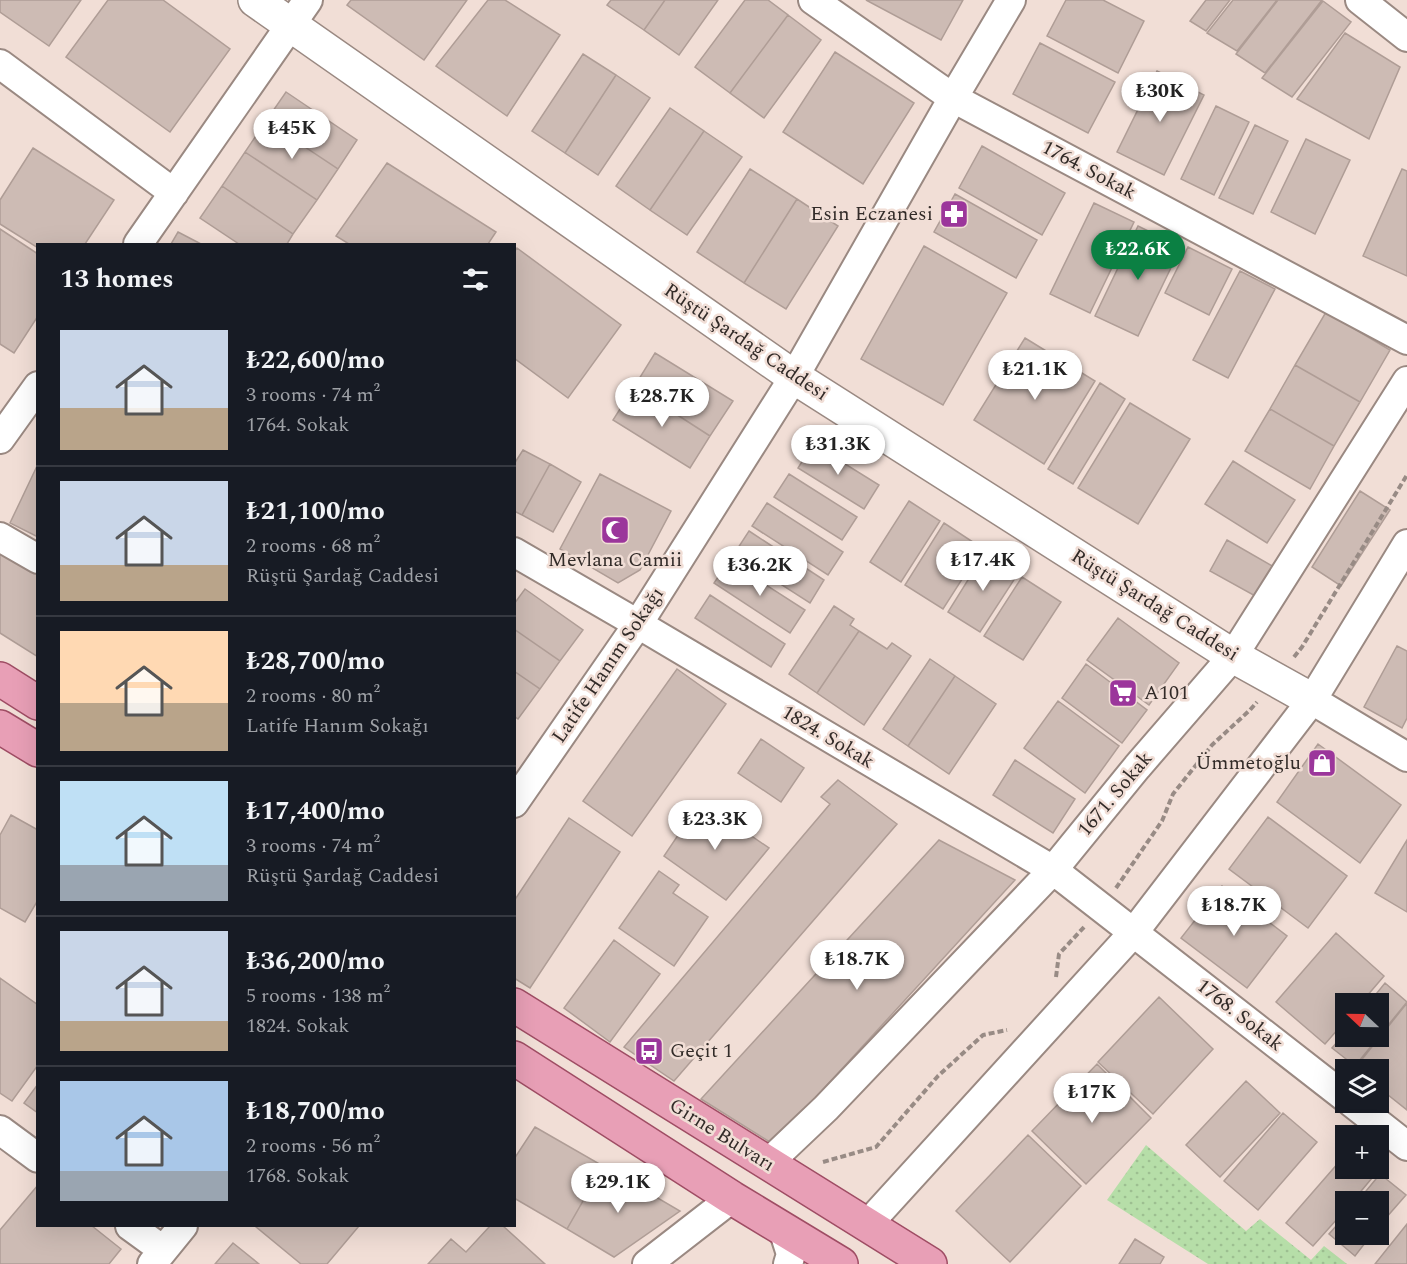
<!DOCTYPE html>
<html lang="en">
<head>
<meta charset="utf-8">
<style>
  :root { --surface:#171b24; --page:#20242c; --text:#f1f3f6; --muted:#9ea1a6; --line:#363941; --accent:#0b8043 }
  body { margin:0; font-family:Spectral,serif; background:var(--page); color:var(--text); height:100vh; display:flex; flex-direction:column; font-size:22px; white-space:nowrap }
  * { box-sizing:border-box; margin:0 }
  p { font-size:20px; color:var(--muted) }
  .icon { flex:none; width:33px; height:33px; fill:none; stroke:currentColor; stroke-width:2; stroke-linecap:round; stroke-linejoin:round }
  .map { position:relative; flex:1; overflow:hidden }
  .details { position:absolute; left:36px; top:243px; width:480px; height:984px; display:flex; flex-direction:column; background:var(--surface); border-radius:0px; box-shadow:0 6px 24px #0002 }
  .details>* { flex:none }
  .needle { width:39px; rotate:292deg }
  .controls { position:absolute; left:1335px; top:993px; display:grid; gap:12px }
  .controls a { display:grid; place-items:center; width:54px; height:54px; border-radius:0px; background:var(--surface); box-shadow:0 6px 24px #0002; font-size:30px }
  .price { position:absolute; translate:-50% -51px; padding:0 14px; border-radius:21px; background:#fff; color:#222; font-size:20px; line-height:39px; filter:drop-shadow(0 2px 3px #0008) }
  .price::after { content:''; position:absolute; left:50%; top:36px; width:18px; height:14px; margin-left:-9px; background:inherit; clip-path:polygon(0 0,100% 0,50% 100%) }
  .price.selected { background:var(--accent); color:#fff }
  ul { padding:0; list-style:none }
  li { display:flex; align-items:center; gap:18px; height:150px; padding:0 24px }
  li+li { border-top:2px solid var(--line) }
  li span { display:grid; place-items:center; flex:none; width:168px; height:120px; border-radius:0px; color:#555 }
  li>.icon { margin-inline-start:auto }
  span .icon { width:72px; height:72px; fill:#fffc; stroke-width:1 }
  li b { font-size:26px }
  h2 { display:flex; justify-content:space-between; align-items:center; height:72px; padding:0 24px; font-size:26px }
  .map>svg:first-child { display:block }
  .grass { fill:url(#grass-dots) }
  .building { fill:#cdbbb4; stroke:#af9d96; stroke-width:1.5 }
  .lines { fill:none; stroke-linecap:round; stroke-linejoin:round }
  .minor-casing { stroke:#9a8982; stroke-width:32 }
  .tertiary-casing { stroke:#9a8982; stroke-width:36 }
  .primary-casing { stroke:#9f4d64; stroke-width:36 }
  .path { stroke:#988b85; stroke-width:4; stroke-dasharray:6 3; stroke-linecap:butt }
  .minor { stroke:#fff; stroke-width:28 }
  .tertiary { stroke:#fff; stroke-width:33 }
  .primary { stroke:#e89fb6; stroke-width:33 }
  .labels { text-anchor:middle; dominant-baseline:central; stroke-width:5; stroke-linejoin:round; paint-order:stroke }
  .street-label { font-size:20px; fill:#322b28; stroke:#f1ded6 }
  .poi-label { font-size:20px; fill:#322b28; stroke:#f1ded6; text-anchor:end }
</style>
</head>
<body>
<div class="map">
<svg width="1407" height="1264" viewBox="0 0 1407 1264">
  <defs>
    <pattern id="grass-dots" width="8" height="8" patternUnits="userSpaceOnUse" patternTransform="scale(1.5)"><rect width="8" height="8" fill="#b6dea8"/><path d="M2 2h.1M6 6h.1" fill="none" stroke="#9dbf91" stroke-width="1.8" stroke-linecap="round"/></pattern>
  </defs>
  <rect width="100%" height="100%" fill="#f1ded6"/>
  <path class="grass" d="M1146,1145L1246,1231L1260,1219L1311,1260L1324,1246L1347,1264H1208L1107,1200Z"/>
  <path class="building" d="M0,0H81L49,46L0,12Z
    M108,0H163L230,49L170,132L66,57Z
    M351,0H467L424,60L347,5Z
    M488,0H505L560,35L507,116L436,66Z
    M611,0H665L644,30L607,5Z
    M665,0H718L679,55L644,30Z
    M745,0H768L788,15L730,93L695,67Z
    M866,0H963L941,40Z
    M1066,0H1103L1144,21L1118,73L1047,36Z
    M1206,0H1230L1206,31L1190,21Z
    M1233,0H1277L1237,51L1207,33Z
    M1278,0H1322L1265,73L1236,54Z
    M1323,1L1351,22L1292,97L1262,78Z
    M788,15L821,40L764,118L730,93Z
    M1345,33L1400,67L1369,139L1297,99Z
    M1040,43L1115,82L1088,133L1013,94Z
    M835,52L914,103L863,184L783,132Z
    M583,54L616,75L565,153L532,131Z
    M1157,71L1204,95L1164,175L1117,152Z
    M616,75L650,98L598,175L565,153Z
    M286,92L357,140L338,169L266,121Z
    M1216,106L1249,122L1214,195L1181,179Z
    M670,108L704,131L650,210L616,186Z
    M266,121L338,169L317,200L245,152Z
    M1255,125L1288,141L1253,214L1219,198Z
    M704,131L742,157L687,235L650,210Z
    M1306,139L1350,160L1315,234L1271,212Z
    M982,146L1065,193L1042,235L959,188Z
    M33,148L114,200L85,244H38V248L0,224V200Z
    M245,152L317,200L293,234L222,186Z
    M387,163L496,232L488,244H349L336,236Z
    M750,169L797,199L744,283L697,252Z
    M1402,169L1407,171V276L1363,256Z
    M222,186L293,234L287,244H239L200,218Z
    M955,194L1037,240L1016,278L934,232Z
    M797,199L838,226L786,309L744,283Z
    M1094,203L1134,222L1090,313L1050,294Z
    M1138,226L1181,247L1138,336L1095,316Z
    M0,229L38,254V316L14,353L0,344Z
    M178,232L201,244H171Z
    M924,246L1007,293L943,405L861,359Z
    M1188,247L1232,269L1209,315L1165,293Z
    M517,248L621,325L568,398L514,358V252Z
    M1240,271L1275,289L1228,378L1193,360Z
    M1326,312L1390,350L1360,402L1295,365Z
    M1025,338L1095,381L1044,464L974,420Z
    M655,353L733,401L710,436L634,387Z
    M1295,365L1360,402L1334,446L1270,409Z
    M1100,383L1125,399L1073,484L1048,469Z
    M634,387L710,436L690,468L613,420Z
    M1130,403L1190,439L1138,524L1078,488Z
    M1270,409L1334,446L1310,489L1245,451Z
    M813,444L879,485L864,509L798,468Z
    M523,450L550,464L522,515L514,511V464Z
    M1233,461L1295,500L1267,543L1205,504Z
    M38,464V537L10,523Z
    M550,464L581,482L553,532L522,515Z
    M600,474L671,511L640,570L618,583L560,549Z
    M789,474L857,517L842,540L774,497Z
    M1360,491L1390,510L1341,586L1312,567Z
    M909,501L940,521L901,582L870,562Z
    M767,503L843,552L828,575L752,526Z
    M944,523L982,548L943,609L905,585Z
    M749,531L824,580L810,603L734,554Z
    M1227,540L1274,567L1257,597L1210,571Z
    M0,546L38,570V657L0,633Z
    M986,551L1019,572L980,632L948,612Z
    M729,561L805,610L790,633L714,583Z
    M1022,577L1061,602L1023,660L984,636Z
    M525,589L583,630L560,661L514,629V604Z
    M710,595L785,644L771,667L695,618Z
    M834,606L854,619L850,625L859,631L817,693L789,674Z
    M1118,618L1179,663L1149,705L1087,660Z
    M514,629L560,661L540,689L514,671Z
    M859,631L887,649L892,643L911,656L864,725L817,693Z
    M1397,646L1407,651V718L1402,728L1364,707Z
    M930,659L955,676L908,746L883,729Z
    M1086,664L1147,710L1122,743L1062,698Z
    M677,669L726,704L632,836L583,801Z
    M514,671L540,689L518,719L514,716Z
    M955,676L996,704L949,774L908,746Z
    M1058,701L1119,746L1085,793L1024,748Z
    M761,739L804,768L781,802L738,773Z
    M1318,744L1401,805L1360,863L1277,802Z
    M1015,760L1075,799L1053,833L993,795Z
    M838,780L897,824L674,1081L624,1047L830,804L821,797Z
    M701,801L769,848L726,900L664,856Z
    M11,815L38,830V900L25,922L0,908V835Z
    M1268,817L1347,876L1308,928L1229,869Z
    M569,818L620,852L530,988L514,978V901Z
    M939,840L1015,880L773,1144L701,1099Z
    M1407,840V912L1375,893Z
    M659,871L679,885L673,893L708,917L674,966L619,928Z
    M1222,886L1287,936L1247,988L1181,938Z
    M1336,933L1384,976L1360,1004H1346V1020L1325,1044L1276,1002Z
    M614,940L660,974L610,1042L564,1008Z
    M0,978L38,1005V1065L12,1101L0,1093Z
    M1385,983L1407,1002L1355,1066L1332,1048L1346,1032V1036H1378V1004H1368Z
    M1159,997L1213,1049L1153,1114L1098,1062Z
    M1407,1003V1110L1378,1087V1070H1357L1355,1068Z
    M1097,1064L1151,1118L1086,1184L1032,1131Z
    M1246,1081L1280,1113L1220,1177L1186,1145Z
    M38,1084V1113L24,1103Z
    M1283,1113L1317,1142L1258,1210L1224,1181Z
    M535,1127L603,1166L567,1229L514,1198V1159Z
    M1028,1135L1081,1186L1010,1262L956,1211Z
    M1346,1154V1168H1373L1377,1172L1352,1202H1346V1209L1313,1246L1286,1223Z
    M603,1166L680,1211L614,1257L567,1229Z
    M1380,1174L1406,1195L1378,1227V1202H1357Z
    M38,1185V1226H92L121,1249L109,1264H0V1230Z
    M1346,1215V1234H1372L1355,1256L1329,1234Z
    M1407,1224V1264H1375Z
    M255,1226H359L327,1264H301Z
    M490,1226H503L545,1264H428L451,1239L466,1252Z
    M1135,1239L1164,1257L1160,1264H1119Z
    M233,1243L259,1264H215Z"/>
  <g class="lines">
    <g class="minor-casing">
      <path id="minor" d="M813,0L953,98L1407,340
        M1360,0L1407,37
        M0,64L174,193
        M138,244L308,0
        M0,439L38,386
        M0,537L38,559
        M514,552L638,624L1053,870L1346,1098
        M1312,700L1407,757
        M514,803L638,624L794,377L953,98L1011,0
        M1351,1102L1407,1146
        M0,1130L38,1158
        M768,1163L826,1108L1053,870L1137,767L1233,656L1407,381
        M867,1225L1134,932L1312,700L1407,544
        M130,1226L163,1250
        M783,1229L791,1254L788,1264
        M152,1264L183,1226
        M647,1264L732,1198"/>
    </g>
    <g class="tertiary-casing">
      <path id="tertiary" d="M255,0L794,377L1233,656L1312,700"/>
    </g>
    <g class="primary-casing">
      <path id="primary" d="M0,679L38,703
        M0,727L38,750
        M514,1005L930,1264
        M514,1058L732,1198L841,1264"/>
    </g>
    <path class="path" d="M1294,657L1302,647L1407,475
      M1116,888L1162,821L1173,794L1212,745L1250,710L1257,702
      M1056,977L1059,954L1085,926
      M823,1162L876,1147L938,1076L983,1035L1007,1030"/>
    <use href="#minor" class="minor"/>
    <use href="#tertiary" class="tertiary"/>
    <use href="#primary" class="primary"/>
  </g>
  <defs>
    <g id="pharmacy-square" transform="scale(1.5)"><rect x="-9" y="-9" width="18" height="18" rx="4" fill="#9b369b" stroke="#f1ded6"/><path d="M-2-6h4v4h4v4h-4v4h-4v-4h-4v-4h4Z" fill="#fff"/></g>
    <g id="mosque-square" transform="scale(1.5)"><rect x="-9" y="-9" width="18" height="18" rx="4" fill="#9b369b" stroke="#f1ded6"/><path d="M3.5-4.9A6 6 0 1 0 3.5 4.9A5 5 0 1 1 3.5-4.9Z" fill="#fff"/></g>
    <g id="supermarket-square" transform="scale(1.5)"><rect x="-9" y="-9" width="18" height="18" rx="4" fill="#9b369b" stroke="#f1ded6"/><path d="M-6-5.5h2.5l.6 2H6L4.5 2H-2.5L-4.4-4H-6ZM-1.5 3.2a1.3 1.3 0 1 0 .1 0ZM3 3.2a1.3 1.3 0 1 0 .1 0Z" fill="#fff"/></g>
    <g id="shop-square" transform="scale(1.5)"><rect x="-9" y="-9" width="18" height="18" rx="4" fill="#9b369b" stroke="#f1ded6"/><path d="M-5-2.5h2.3a2.7 3.5 0 0 1 5.4 0H5L5.5 6h-11ZM-1.5-2.5h3a1.5 2.3 0 0 0-3 0Z" fill="#fff"/></g>
    <g id="bus-square" transform="scale(1.5)"><rect x="-9" y="-9" width="18" height="18" rx="4" fill="#9b369b" stroke="#f1ded6"/><path d="M-5-6H5V4H4V6H2V4H-2V6H-4V4H-5ZM-3.5-4V0h7V-4ZM-3.5 1.2v1.5H-2V1.2ZM2 1.2v1.5H3.5V1.2Z" fill="#fff"/></g>
  </defs>
  <g fill-rule="evenodd">
    <use href="#pharmacy-square" x="954" y="214"/>
    <use href="#mosque-square" x="615" y="530"/>
    <use href="#supermarket-square" x="1123" y="693"/>
    <use href="#shop-square" x="1322" y="763"/>
    <use href="#bus-square" x="649" y="1051"/>
  </g>
  <g class="labels">
    <g class="street-label">
      <text transform="translate(1089 170) rotate(28)">1764. Sokak</text>
      <text transform="translate(746 342) rotate(34)">Rüştü Şardağ Caddesi</text>
      <text transform="translate(1155 605) rotate(32)">Rüştü Şardağ Caddesi</text>
      <text transform="translate(608 665) rotate(-56)">Latife Hanım Sokağı</text>
      <text transform="translate(828 737) rotate(31)">1824. Sokak</text>
      <text transform="translate(1115 794) rotate(-50)">1671. Sokak</text>
      <text transform="translate(1240 1015) rotate(38)">1768. Sokak</text>
      <text transform="translate(722 1135) rotate(32)">Girne Bulvarı</text>
    </g>
    <g class="poi-label">
      <text x="933" y="214">Esin Eczanesi</text>
      <text x="615" y="560" text-anchor="middle">Mevlana Camii</text>
      <text x="1144" y="693" text-anchor="start">A101</text>
      <text x="1301" y="763">Ümmetoğlu</text>
      <text x="670" y="1051" text-anchor="start">Geçit 1</text>
    </g>
  </g>
</svg>
<div class="controls">
<a><svg class="needle" viewBox="-14 -14 28 28"><path d="M0-13l5 13h-10z" fill="#e53935"/><path d="M0 13l5-13h-10z" fill="#9ea1a6"/></svg></a>
<a><svg class="icon" aria-label="layers" viewBox="0 0 24 24"><path d="M12 4l9 5-9 5-9-5zM3 14l9 5 9-5"/></svg></a>
<a>+</a>
<a>−</a>
</div>
<b class="price" style="left:1160px;top:123px">₺30K</b>
<b class="price" style="left:292px;top:160px">₺45K</b>
<b class="price selected" style="left:1138px;top:281px">₺22.6K</b>
<b class="price" style="left:1035px;top:401px">₺21.1K</b>
<b class="price" style="left:662px;top:428px">₺28.7K</b>
<b class="price" style="left:838px;top:476px">₺31.3K</b>
<b class="price" style="left:983px;top:592px">₺17.4K</b>
<b class="price" style="left:760px;top:597px">₺36.2K</b>
<b class="price" style="left:715px;top:851px">₺23.3K</b>
<b class="price" style="left:1234px;top:937px">₺18.7K</b>
<b class="price" style="left:857px;top:991px">₺18.7K</b>
<b class="price" style="left:1092px;top:1124px">₺17K</b>
<b class="price" style="left:618px;top:1214px">₺29.1K</b>
<section class="details">
<h2>13 homes<svg class="icon" aria-label="filters" viewBox="0 0 24 24"><path d="M4 7h16M4 17h16"/><circle cx="9" cy="7" r="2"/><circle cx="15" cy="17" r="2"/></svg></h2>
<ul>
<li><span style="background:linear-gradient(#c9d6e8 65%,#b9a48a 0)"><svg class="icon" aria-label="home" viewBox="0 0 24 24"><path d="M3 11l9-7 9 7M6 9v11h12V9"/></svg></span><div><b>₺22,600/mo</b><p>3 rooms · 74 m²</p><p>1764. Sokak</p></div></li>
<li><span style="background:linear-gradient(#c9d6e8 70%,#b9a48a 0)"><svg class="icon" aria-label="home" viewBox="0 0 24 24"><path d="M3 11l9-7 9 7M6 9v11h12V9"/></svg></span><div><b>₺21,100/mo</b><p>2 rooms · 68 m²</p><p>Rüştü Şardağ Caddesi</p></div></li>
<li><span style="background:linear-gradient(#ffd9b3 60%,#b9a48a 0)"><svg class="icon" aria-label="home" viewBox="0 0 24 24"><path d="M3 11l9-7 9 7M6 9v11h12V9"/></svg></span><div><b>₺28,700/mo</b><p>2 rooms · 80 m²</p><p>Latife Hanım Sokağı</p></div></li>
<li><span style="background:linear-gradient(#bfe0f5 70%,#9aa5b1 0)"><svg class="icon" aria-label="home" viewBox="0 0 24 24"><path d="M3 11l9-7 9 7M6 9v11h12V9"/></svg></span><div><b>₺17,400/mo</b><p>3 rooms · 74 m²</p><p>Rüştü Şardağ Caddesi</p></div></li>
<li><span style="background:linear-gradient(#c9d6e8 75%,#b9a48a 0)"><svg class="icon" aria-label="home" viewBox="0 0 24 24"><path d="M3 11l9-7 9 7M6 9v11h12V9"/></svg></span><div><b>₺36,200/mo</b><p>5 rooms · 138 m²</p><p>1824. Sokak</p></div></li>
<li><span style="background:linear-gradient(#a9c7e8 75%,#9aa5b1 0)"><svg class="icon" aria-label="home" viewBox="0 0 24 24"><path d="M3 11l9-7 9 7M6 9v11h12V9"/></svg></span><div><b>₺18,700/mo</b><p>2 rooms · 56 m²</p><p>1768. Sokak</p></div></li>
</ul>
</section>
</div>
</body>
</html>
